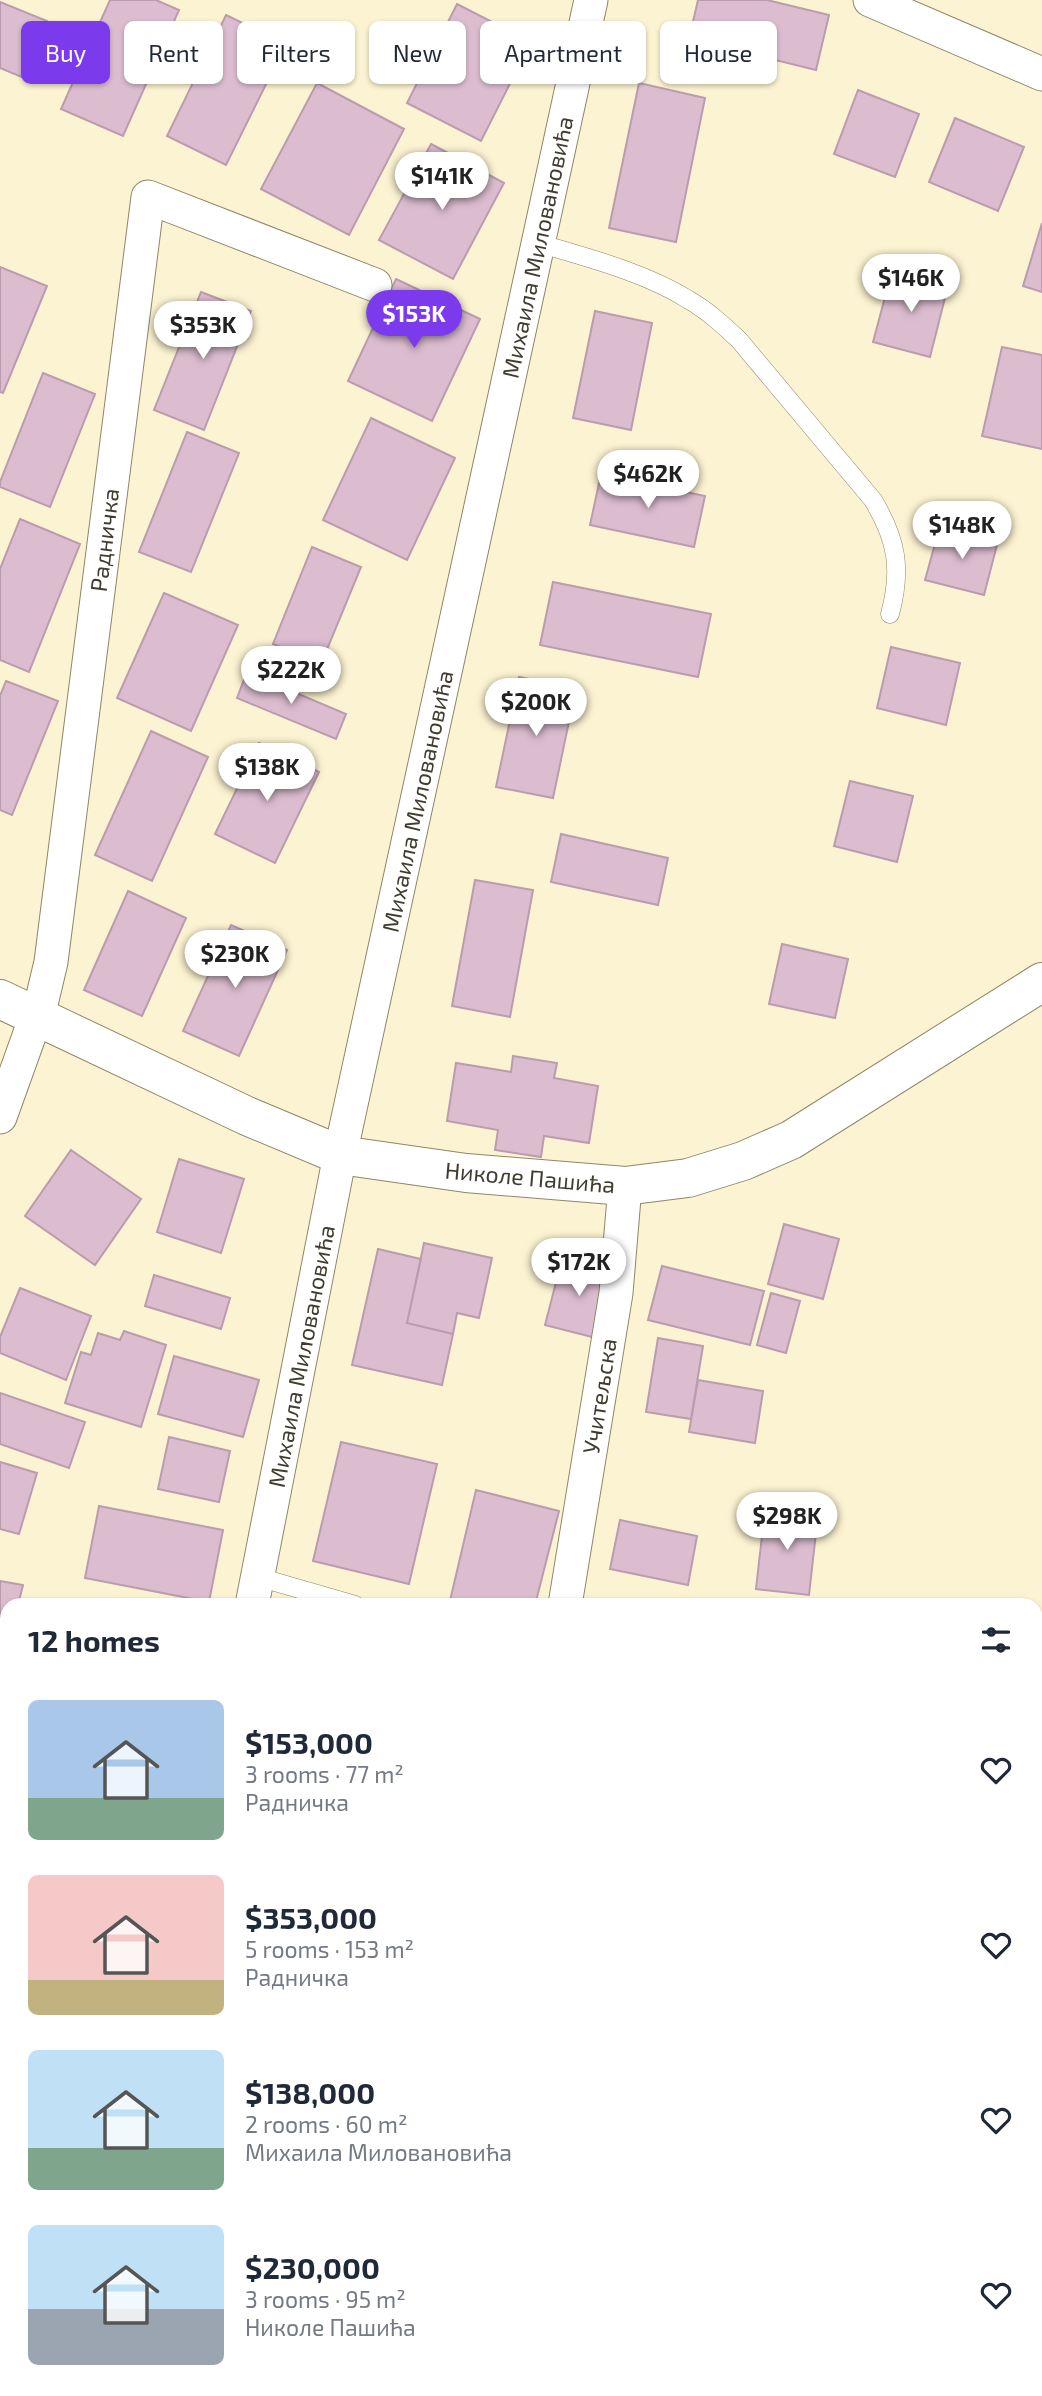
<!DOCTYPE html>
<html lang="en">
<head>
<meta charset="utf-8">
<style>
  :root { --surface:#fff; --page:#f6f6f7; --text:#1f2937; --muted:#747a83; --accent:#7c3aed }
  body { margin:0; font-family:"Exo 2",sans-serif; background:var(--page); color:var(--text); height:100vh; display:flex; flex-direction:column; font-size:26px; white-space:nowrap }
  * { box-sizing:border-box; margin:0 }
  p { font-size:23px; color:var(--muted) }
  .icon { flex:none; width:38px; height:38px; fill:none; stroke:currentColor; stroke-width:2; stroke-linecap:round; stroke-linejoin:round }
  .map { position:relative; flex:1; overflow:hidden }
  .details { position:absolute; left:0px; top:1598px; width:1043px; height:800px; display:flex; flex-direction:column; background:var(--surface); border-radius:21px 21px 0 0; box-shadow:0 2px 5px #0004 }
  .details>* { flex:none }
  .guide { position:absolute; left:21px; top:21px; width:1001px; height:63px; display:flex; gap:14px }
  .price { position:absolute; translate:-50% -60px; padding:0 16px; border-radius:24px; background:#fff; color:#222; font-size:23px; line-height:46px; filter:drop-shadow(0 2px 4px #0008) }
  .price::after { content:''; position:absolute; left:50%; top:42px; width:21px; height:16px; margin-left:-10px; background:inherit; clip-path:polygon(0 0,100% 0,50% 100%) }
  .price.active { background:var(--accent); color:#fff }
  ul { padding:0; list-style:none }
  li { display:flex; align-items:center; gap:21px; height:175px; padding:0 28px }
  li span { display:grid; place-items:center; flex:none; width:196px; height:140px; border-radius:10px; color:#555 }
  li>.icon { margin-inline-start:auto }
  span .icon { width:84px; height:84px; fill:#fffc; stroke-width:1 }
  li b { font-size:30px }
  h2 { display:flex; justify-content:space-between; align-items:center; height:84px; padding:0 28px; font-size:30px }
  .chip { padding:0 24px; border-radius:10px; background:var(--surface); box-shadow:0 2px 5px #0004; font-size:24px; line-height:63px }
  .chip.active { background:var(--accent); color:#fff }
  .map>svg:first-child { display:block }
  .building { fill:#dcbdd0; stroke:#ba9caf; stroke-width:2 }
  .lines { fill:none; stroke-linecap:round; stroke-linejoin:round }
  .service-casing { stroke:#8e8668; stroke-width:19 }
  .minor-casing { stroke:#8e8668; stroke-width:35 }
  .tertiary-casing { stroke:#8e8668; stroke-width:40 }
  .service { stroke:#fff; stroke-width:18 }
  .minor { stroke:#fff; stroke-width:33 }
  .tertiary { stroke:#fff; stroke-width:38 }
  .labels { text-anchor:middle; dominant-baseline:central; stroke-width:6; stroke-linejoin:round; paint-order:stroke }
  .street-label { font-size:23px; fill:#403d30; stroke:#fff }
</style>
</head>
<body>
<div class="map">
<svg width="1042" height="2396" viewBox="0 0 1042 2396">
  <rect width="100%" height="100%" fill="#fcf3d2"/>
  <path class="building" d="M110,0H156L179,10L123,136L61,109Z
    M698,0H767L829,15L816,70L689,39Z
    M0,2L47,21L24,78L0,68Z
    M457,4L531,42L481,141L407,103Z
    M226,15L286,44L226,165L167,136Z
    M317,83L404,129L349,235L261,189Z
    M639,83L705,98L676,242L609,228Z
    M858,90L919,114L895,177L834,154Z
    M955,118L1024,147L998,211L929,182Z
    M431,144L504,183L453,279L379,240Z
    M1042,223V292L1023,286Z
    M0,267L47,286L3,393L0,392Z
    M892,271L948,286L930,357L873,342Z
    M396,279L480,319L432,421L348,381Z
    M201,292L251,311L204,430L154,410Z
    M595,311L652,323L631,430L573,418Z
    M1002,347L1042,355V449L982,436Z
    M43,373L95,394L50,507L0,487V482Z
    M371,418L455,458L407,560L323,520Z
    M187,432L239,453L191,572L139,552Z
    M601,474L705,496L694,547L590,525Z
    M20,519L80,544L29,672L0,660V569Z
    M940,526L998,541L984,595L925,580Z
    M312,547L361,567L321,664L273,644Z
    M553,582L711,614L698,677L540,645Z
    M164,593L238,625L191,731L117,698Z
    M891,647L960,663L946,725L877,708Z
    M247,672L346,714L336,739L237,698Z
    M519,677L576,688L553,798L496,787Z
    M6,681L58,701L12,815L0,810V696Z
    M151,731L208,757L152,881L95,855Z
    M259,743L319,772L275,863L215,834Z
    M850,781L913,796L897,862L834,846Z
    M561,834L668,858L658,905L551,882Z
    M475,880L533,890L510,1017L452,1006Z
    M128,891L186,918L142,1016L84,990Z
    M231,925L287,950L239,1056L183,1031Z
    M782,944L848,959L835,1018L769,1004Z
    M513,1056L557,1063L554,1078L598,1086L589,1143L544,1136L541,1157L495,1150L498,1130L447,1121L456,1063L511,1072Z
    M71,1150L141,1199L95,1265L25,1216Z
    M179,1159L244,1179L221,1253L157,1232Z
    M784,1224L839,1239L823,1299L768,1284Z
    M424,1243L492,1258L479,1318L457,1313L453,1334L407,1323Z
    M378,1249L421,1259L407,1323L453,1334L442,1385L352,1365Z
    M562,1259L613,1271L596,1338L545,1325Z
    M662,1266L764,1291L750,1345L648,1320Z
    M154,1275L230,1298L221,1329L145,1306Z
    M20,1288L91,1316L66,1380L0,1353V1337Z
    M771,1293L800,1301L786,1353L757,1345Z
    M124,1331L166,1345L141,1427L65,1403L81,1352L91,1355L98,1333L120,1340Z
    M658,1338L703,1346L691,1419L646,1412Z
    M174,1356L259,1380L243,1437L158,1414Z
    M698,1380L763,1391L755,1443L689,1432Z
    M0,1393L85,1422L69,1468L0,1444Z
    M169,1437L230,1451L219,1502L158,1489Z
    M341,1442L437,1464L409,1584L313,1561Z
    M0,1462L37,1473L19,1534L0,1529Z
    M476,1490L559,1511L535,1605H449Z
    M99,1506L223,1530L209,1602L85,1578Z
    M765,1509L818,1515L809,1595L756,1589Z
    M620,1520L697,1536L688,1585L610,1569Z
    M0,1581L23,1585L18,1605H7L6,1660L0,1659Z
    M7,2128V2179L0,2178V2160Z
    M461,2390H530L528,2396H460Z
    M587,2390H650L649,2396H586Z
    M688,2390H749L753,2391L752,2396H686Z"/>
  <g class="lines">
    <g class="service-casing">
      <path id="service" d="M538,243C588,258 644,272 689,300C708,311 723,325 739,340L873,500C897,540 902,569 890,614
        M258,1577L355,1605"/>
    </g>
    <g class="minor-casing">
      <path id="minor" d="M870,0L1042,74
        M0,1117L42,1000L51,962L148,197L375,285
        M252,1605L340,1155L591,0
        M565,1605L616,1293L625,1186
        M0,2348L7,2349
        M208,2390L234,2396
        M413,2396L414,2390"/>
    </g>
    <g class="tertiary-casing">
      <path id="tertiary" d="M0,999L247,1116L340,1155L466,1173L625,1186L688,1178L743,1161L791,1140L1042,982"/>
    </g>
    <use href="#service" class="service"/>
    <use href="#minor" class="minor"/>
    <use href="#tertiary" class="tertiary"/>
  </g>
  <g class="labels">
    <g class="street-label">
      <text transform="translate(537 247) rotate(-78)">Михаила Миловановића</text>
      <text transform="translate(104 540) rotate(-83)">Радничка</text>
      <text transform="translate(417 801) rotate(-78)">Михаила Миловановића</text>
      <text transform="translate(530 1177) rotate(5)">Николе Пашића</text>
      <text transform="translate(301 1356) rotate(-79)">Михаила Миловановића</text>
      <text transform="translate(599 1396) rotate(-81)">Учитељска</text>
    </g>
  </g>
</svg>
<b class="price" style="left:442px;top:212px">$141K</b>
<b class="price" style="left:911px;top:314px">$146K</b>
<b class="price active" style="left:414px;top:350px">$153K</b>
<b class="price" style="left:203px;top:361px">$353K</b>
<b class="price" style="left:648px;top:510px">$462K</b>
<b class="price" style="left:962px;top:561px">$148K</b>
<b class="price" style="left:291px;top:706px">$222K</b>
<b class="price" style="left:536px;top:738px">$200K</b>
<b class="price" style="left:267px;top:803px">$138K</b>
<b class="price" style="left:235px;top:990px">$230K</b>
<b class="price" style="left:579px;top:1298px">$172K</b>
<b class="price" style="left:787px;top:1552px">$298K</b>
<div class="guide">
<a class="chip active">Buy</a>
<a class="chip">Rent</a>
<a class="chip">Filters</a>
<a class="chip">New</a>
<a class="chip">Apartment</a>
<a class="chip">House</a>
</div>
<section class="details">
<h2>12 homes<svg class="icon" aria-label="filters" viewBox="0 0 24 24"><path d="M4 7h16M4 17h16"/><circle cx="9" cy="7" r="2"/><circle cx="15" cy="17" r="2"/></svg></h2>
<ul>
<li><span style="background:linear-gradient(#a9c7e8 70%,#7fa58c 0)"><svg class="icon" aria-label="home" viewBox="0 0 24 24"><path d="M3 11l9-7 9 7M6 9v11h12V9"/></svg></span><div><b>$153,000</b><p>3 rooms · 77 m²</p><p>Радничка</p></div><svg class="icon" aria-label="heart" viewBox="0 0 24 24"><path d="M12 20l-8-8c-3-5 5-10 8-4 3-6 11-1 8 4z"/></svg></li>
<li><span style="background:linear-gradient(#f6c9c9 75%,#c2b280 0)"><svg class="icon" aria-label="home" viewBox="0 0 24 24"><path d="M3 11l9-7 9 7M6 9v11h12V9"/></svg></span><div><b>$353,000</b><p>5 rooms · 153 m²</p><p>Радничка</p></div><svg class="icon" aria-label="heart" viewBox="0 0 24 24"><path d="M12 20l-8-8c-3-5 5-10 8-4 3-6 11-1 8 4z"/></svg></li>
<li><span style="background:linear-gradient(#bfe0f5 70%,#7fa58c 0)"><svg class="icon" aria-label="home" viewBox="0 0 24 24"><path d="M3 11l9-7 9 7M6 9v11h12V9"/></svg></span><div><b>$138,000</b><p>2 rooms · 60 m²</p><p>Михаила Миловановића</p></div><svg class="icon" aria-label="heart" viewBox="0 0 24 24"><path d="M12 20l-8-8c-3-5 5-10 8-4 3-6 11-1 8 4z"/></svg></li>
<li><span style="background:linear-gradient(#bfe0f5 60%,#9aa5b1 0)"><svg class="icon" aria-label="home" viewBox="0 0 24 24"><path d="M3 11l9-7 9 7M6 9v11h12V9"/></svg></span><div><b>$230,000</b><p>3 rooms · 95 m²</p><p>Николе Пашића</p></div><svg class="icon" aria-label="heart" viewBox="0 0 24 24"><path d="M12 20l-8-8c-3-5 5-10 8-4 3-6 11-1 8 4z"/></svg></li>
</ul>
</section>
</div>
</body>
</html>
